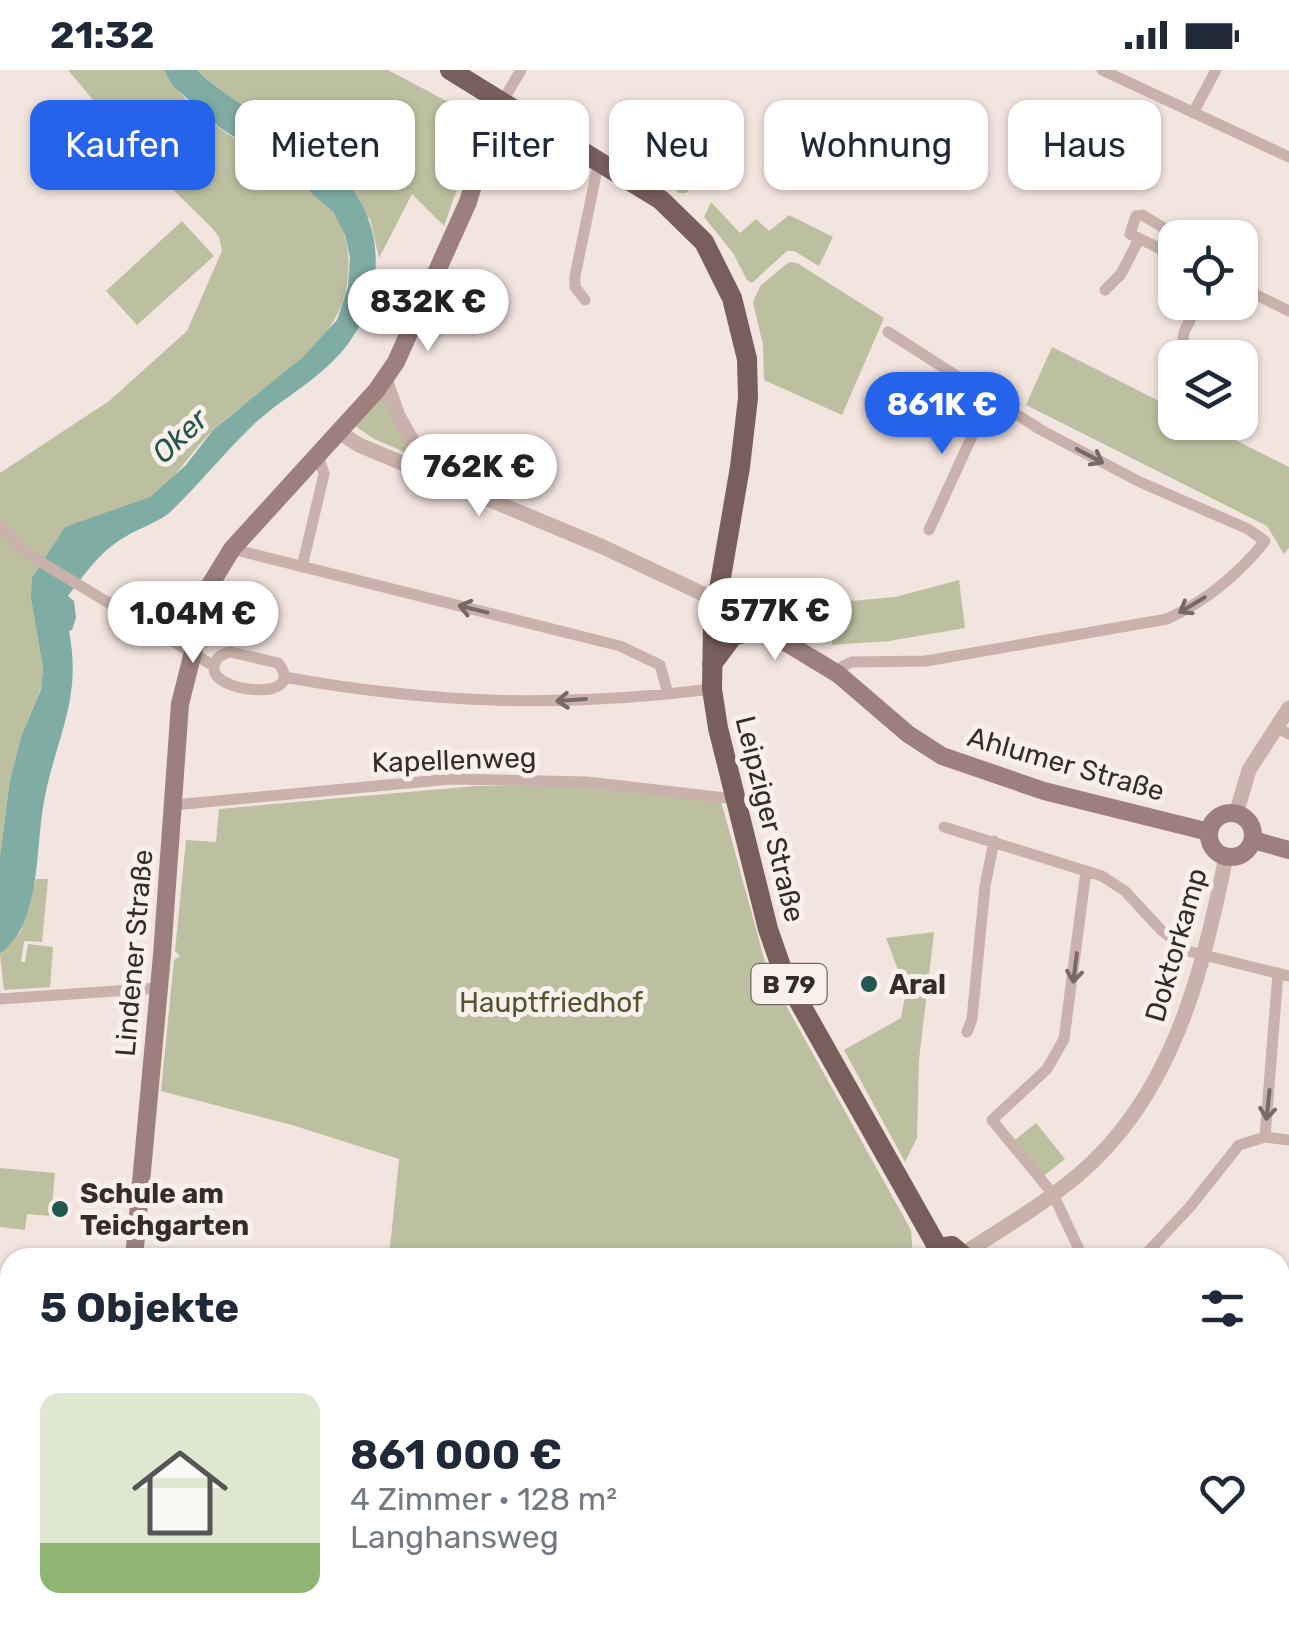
<!DOCTYPE html>
<html lang="de">
<head>
<meta charset="utf-8">
<style>
  :root { --surface:#fff; --page:#f6f6f7; --text:#1f2937; --muted:#747a83; --accent:#2563eb }
  body { margin:0; font-family:Rubik,sans-serif; background:var(--page); color:var(--text); height:100vh; display:flex; flex-direction:column; font-size:38px; white-space:nowrap }
  * { box-sizing:border-box; margin:0 }
  p { font-size:32px; color:var(--muted) }
  .icon { flex:none; width:55px; height:55px; fill:none; stroke:currentColor; stroke-width:2; stroke-linecap:round; stroke-linejoin:round }
  .map { position:relative; flex:1; overflow:hidden }
  .side { position:absolute; left:0px; top:1178px; width:1290px; height:392px; display:flex; flex-direction:column; background:var(--surface); border-radius:30px 30px 0 0; box-shadow:0 2px 8px #0004 }
  .side>* { flex:none }
  .hud { position:absolute; left:30px; top:30px; width:1230px; height:90px; display:flex; gap:20px }
  .buttons { position:absolute; left:1158px; top:150px; display:grid; gap:20px }
  .buttons a { display:grid; place-items:center; width:100px; height:100px; border-radius:20px; background:var(--surface); box-shadow:0 2px 8px #0004; font-size:50px }
  .price { position:absolute; translate:-50% -85px; padding:0 22px; border-radius:35px; background:#fff; color:#222; font-size:32px; line-height:65px; filter:drop-shadow(0 2px 5px #0008) }
  .price::after { content:''; position:absolute; left:50%; top:60px; width:30px; height:22px; margin-left:-15px; background:inherit; clip-path:polygon(0 0,100% 0,50% 100%) }
  .price.active { background:var(--accent); color:#fff }
  ul { padding:0; list-style:none }
  li { display:flex; align-items:center; gap:30px; height:250px; padding:0 40px }
  li span { display:grid; place-items:center; flex:none; width:280px; height:200px; border-radius:20px; color:#555 }
  li>.icon { margin-inline-start:auto }
  span .icon { width:120px; height:120px; fill:#fffc; stroke-width:1 }
  li b { font-size:42px }
  h2 { display:flex; justify-content:space-between; align-items:center; height:120px; padding:0 40px; font-size:42px }
  .chip { padding:0 35px; border-radius:20px; background:var(--surface); box-shadow:0 2px 8px #0004; font-size:35px; line-height:90px }
  .chip.active { background:var(--accent); color:#fff }
  .status { display:flex; justify-content:space-between; align-items:center; height:70px; padding:0 50px; background:var(--surface); direction:ltr }
  .status svg { height:28px; fill:currentColor }
  .map>svg:first-child { display:block }
  .green { fill:#bdc0a0 }
  .water { fill:#7fada4 }
  .lines { fill:none; stroke-linecap:round; stroke-linejoin:round }
  .minor { stroke:#c9b2ab; stroke-width:11 }
  .tertiary { stroke:#c9b2ab; stroke-width:15 }
  .secondary { stroke:#9d807d; stroke-width:18 }
  .primary { stroke:#795f5c; stroke-width:20 }
  .oneway { stroke:#796864 }
  .poi-dot { fill:#22574d; stroke:#f9efeb; stroke-width:4 }
  .labels { text-anchor:middle; dominant-baseline:central; stroke-width:10; stroke-linejoin:round; paint-order:stroke }
  .shield { fill:#f9efeb; stroke:#726664; stroke-width:2.5 }
  .shield-label { font-size:25px; font-weight:bold; fill:#382b2a }
  .street-label { font-size:28px; fill:#382b2a; stroke:#f9efeb }
  .poi-label { font-size:28px; font-weight:bold; fill:#382b2a; stroke:#f9efeb; text-anchor:start }
  .park-label { font-size:28px; fill:#50552f; stroke:#f9efeb }
  .water-label { font-size:30px; font-style:italic; fill:#22574d; stroke:#f9efeb }
</style>
</head>
<body>
<div class="status"><b>21:32</b><svg viewBox="0 0 49 12"><path d="M0 12V9h3v3zM5 12V6h3v6zM10 12V3h3v9zM15 12V0h3v12zM26 1h20v11H26zM47 4h2v5h-2z"/></svg></div>
<div class="map">
<svg width="1289" height="1568" viewBox="0 0 1289 1568">
  <rect width="100%" height="100%" fill="#f2e4df"/>
  <path class="green" d="M68,0H164C194,55 263,80 309,120C318,128 330,136 336,146C347,165 350,184 348,205C343,279 263,315 213,360C191,381 177,409 151,426C127,442 92,448 65,457L32,534L43,598L41,618L21,667L10,710L0,786V403L109,331L187,261L222,181L219,167L212,158L144,91Z
    M197,0H388L473,45L463,102L444,156L412,124L379,188L370,149Z
    M664,77L706,98L704,107L686,123H679L652,102Z
    M711,132L740,163L756,149L769,161L789,145L833,167L819,196L794,181H787L752,213L747,210L733,183L704,147Z
    M182,151L214,186L137,255L106,221Z
    M789,192L797,193L884,248L842,345L764,310L763,275L753,232L761,215Z
    M1052,277L1175,339V352L1201,353L1289,397V478L1284,484L1267,456L1026,335Z
    M390,324L423,390L374,369L355,356L380,327Z
    M959,510L965,558L889,571L832,575L829,533L895,527Z
    M586,715L721,731L768,903L911,1160L913,1187H389L399,1089L292,1055L161,1021L174,890L180,886L175,881L186,770L216,772L219,739L476,716Z
    M36,809H48L42,872L24,871L21,892H25L28,874L53,877L50,917L4,920L0,885L21,861Z
    M934,862L919,990L917,1068L905,1092L844,980L901,948L906,921L886,868Z
    M1036,1053L1065,1089L1040,1109L1011,1073Z
    M0,1098L55,1103L51,1146L27,1144L25,1160L0,1157Z"/>
  <path class="water" d="M164,0H197C242,44 309,65 349,115C393,169 380,248 330,294C306,317 276,333 252,356C223,384 198,416 168,444C154,454 139,458 125,467C100,481 85,504 68,526L74,531L76,548L72,560L69,561C82,628 58,663 45,726C37,765 40,809 26,847C21,862 12,874 0,884V786L10,710L21,667L41,619L43,598L31,528L32,508L65,457L150,427L186,395L213,360L303,287L337,250L348,217L350,187L345,165L334,143L288,102L219,57L173,16Z"/>
  <g class="lines">
    <path class="minor" d="M1102,0L1289,87
      M502,32L521,0
      M1193,43L1216,0
      M1175,186L1130,164L1136,146L1142,145L1181,168
      M1240,217L1289,241
      M1105,220L1121,204L1139,169
      M585,230L575,217V206L599,90
      M1180,288L1184,262L1199,232
      M0,456L29,485L214,596
      M929,460L989,329
      M232,479L620,576L660,595L668,624
      M302,497L324,404L318,385
      M230,582L278,593C310,632 211,624 214,597C215,587 222,584 230,582Z
      M838,604L843,596L852,592L926,591L1167,549C1206,531 1238,505 1265,471L1248,459L1140,412L1041,360L888,262
      M284,607C433,634 562,638 712,619
      M1275,657L1289,664
      M174,735L451,709L587,712L726,728L735,726
      M944,757L1102,806L1125,821L1161,860L1188,881L1289,906
      M0,929L159,918
      M967,962L972,949L985,816L994,771
      M1265,1067L1289,1070
      M1083,1188L1053,1124L992,1050L1047,999L1064,969L1086,801
      M1142,1188L1189,1138L1239,1075L1265,1067L1278,903
      M1280,1298L1289,1302
      M0,1302L10,1303
      M1280,1457L1289,1438
      M1077,1560L1083,1568
      M833,1562L854,1568
      M439,1568L441,1560
      M700,1568L702,1560"/>
    <path class="tertiary" d="M385,309L398,346L431,404
      M339,362L359,375L603,477L716,530
      M1236,744L1249,700L1289,638
      M964,1183C1002,1159 1042,1135 1077,1106C1173,1026 1202,903 1226,787
      M831,1568L834,1560"/>
    <path class="secondary" d="M716,530L838,604L908,664L942,686L1044,721L1209,762
      M1209 765a22 22 0 1 1 44 0a22 22 0 1 1-44 0Z
      M1253,770L1289,780
      M134,1188L162,885L180,634L210,515L232,479L376,321L396,292L468,132L493,50L502,32
      M93,1568L94,1560"/>
    <path class="primary" d="M450,0L661,130L704,172L732,228L747,289L748,328L740,397L713,554L712,619L718,658L768,859L784,905L938,1178
      M712,594L733,566L764,557
      M932,1186L938,1178L952,1176L966,1188
      M1173,1560L1179,1568"/>
  </g>
  <defs><path id="oneway-shaft" d="M-6 0H5M1.5-3L5.5 0L1.5 3" fill="none" stroke-width="1.6" stroke-linecap="round" stroke-linejoin="round" transform="scale(2.5)"/></defs>
  <g class="oneway">
    <use href="#oneway-shaft" transform="translate(1090 386) rotate(28)"/>
    <use href="#oneway-shaft" transform="translate(1192 535) rotate(149)"/>
    <use href="#oneway-shaft" transform="translate(473 539) rotate(-166)"/>
    <use href="#oneway-shaft" transform="translate(571 630) rotate(176)"/>
    <use href="#oneway-shaft" transform="translate(1075 898) rotate(97)"/>
    <use href="#oneway-shaft" transform="translate(1268 1035) rotate(96)"/>
  </g>
  <g class="poi-dot">
    <circle cx="869" cy="914" r="10"/>
    <circle cx="60" cy="1139" r="10"/>
  </g>
  <g class="labels">
    <rect class="shield" x="751.5" y="894" width="75" height="40" rx="8"/>
    <g class="shield-label">
      <text x="789" y="914">B 79</text>
    </g>
    <g class="street-label">
      <text transform="translate(454 690) rotate(-2)">Kapellenweg</text>
      <text transform="translate(1066 694) rotate(16)">Ahlumer Straße</text>
      <text transform="translate(770 749) rotate(76)">Leipziger Straße</text>
      <text transform="translate(1176 875) rotate(-74)">Doktorkamp</text>
      <text transform="translate(134 883) rotate(-85)">Lindener Straße</text>
    </g>
    <g class="poi-label">
      <text x="889" y="914">Aral</text>
      <text x="80" y="1123">Schule am<tspan x="80" dy="32">Teichgarten</tspan></text>
    </g>
    <g class="park-label">
      <text x="551" y="932">Hauptfriedhof</text>
    </g>
    <g class="water-label">
      <text transform="translate(180 366) rotate(-43)">Oker</text>
    </g>
  </g>
</svg>
<div class="buttons">
<a><svg class="icon" aria-label="locate" viewBox="0 0 24 24"><circle cx="12" cy="12" r="6"/><path d="M12 2v4M12 18v4M2 12h4M18 12h4"/></svg></a>
<a><svg class="icon" aria-label="layers" viewBox="0 0 24 24"><path d="M12 4l9 5-9 5-9-5zM3 14l9 5 9-5"/></svg></a>
</div>
<b class="price" style="left:428px;top:284px">832K €</b>
<b class="price active" style="left:942px;top:387px">861K €</b>
<b class="price" style="left:479px;top:449px">762K €</b>
<b class="price" style="left:775px;top:593px">577K €</b>
<b class="price" style="left:193px;top:596px">1.04M €</b>
<div class="hud">
<a class="chip active">Kaufen</a>
<a class="chip">Mieten</a>
<a class="chip">Filter</a>
<a class="chip">Neu</a>
<a class="chip">Wohnung</a>
<a class="chip">Haus</a>
</div>
<section class="side">
<h2>5 Objekte<svg class="icon" aria-label="filters" viewBox="0 0 24 24"><path d="M4 7h16M4 17h16"/><circle cx="9" cy="7" r="2"/><circle cx="15" cy="17" r="2"/></svg></h2>
<ul>
<li><span style="background:linear-gradient(#dfe7d0 75%,#8fb573 0)"><svg class="icon" aria-label="home" viewBox="0 0 24 24"><path d="M3 11l9-7 9 7M6 9v11h12V9"/></svg></span><div><b>861 000 €</b><p>4 Zimmer · 128 m²</p><p>Langhansweg</p></div><svg class="icon" aria-label="heart" viewBox="0 0 24 24"><path d="M12 20l-8-8c-3-5 5-10 8-4 3-6 11-1 8 4z"/></svg></li>
</ul>
</section>
</div>
</body>
</html>
